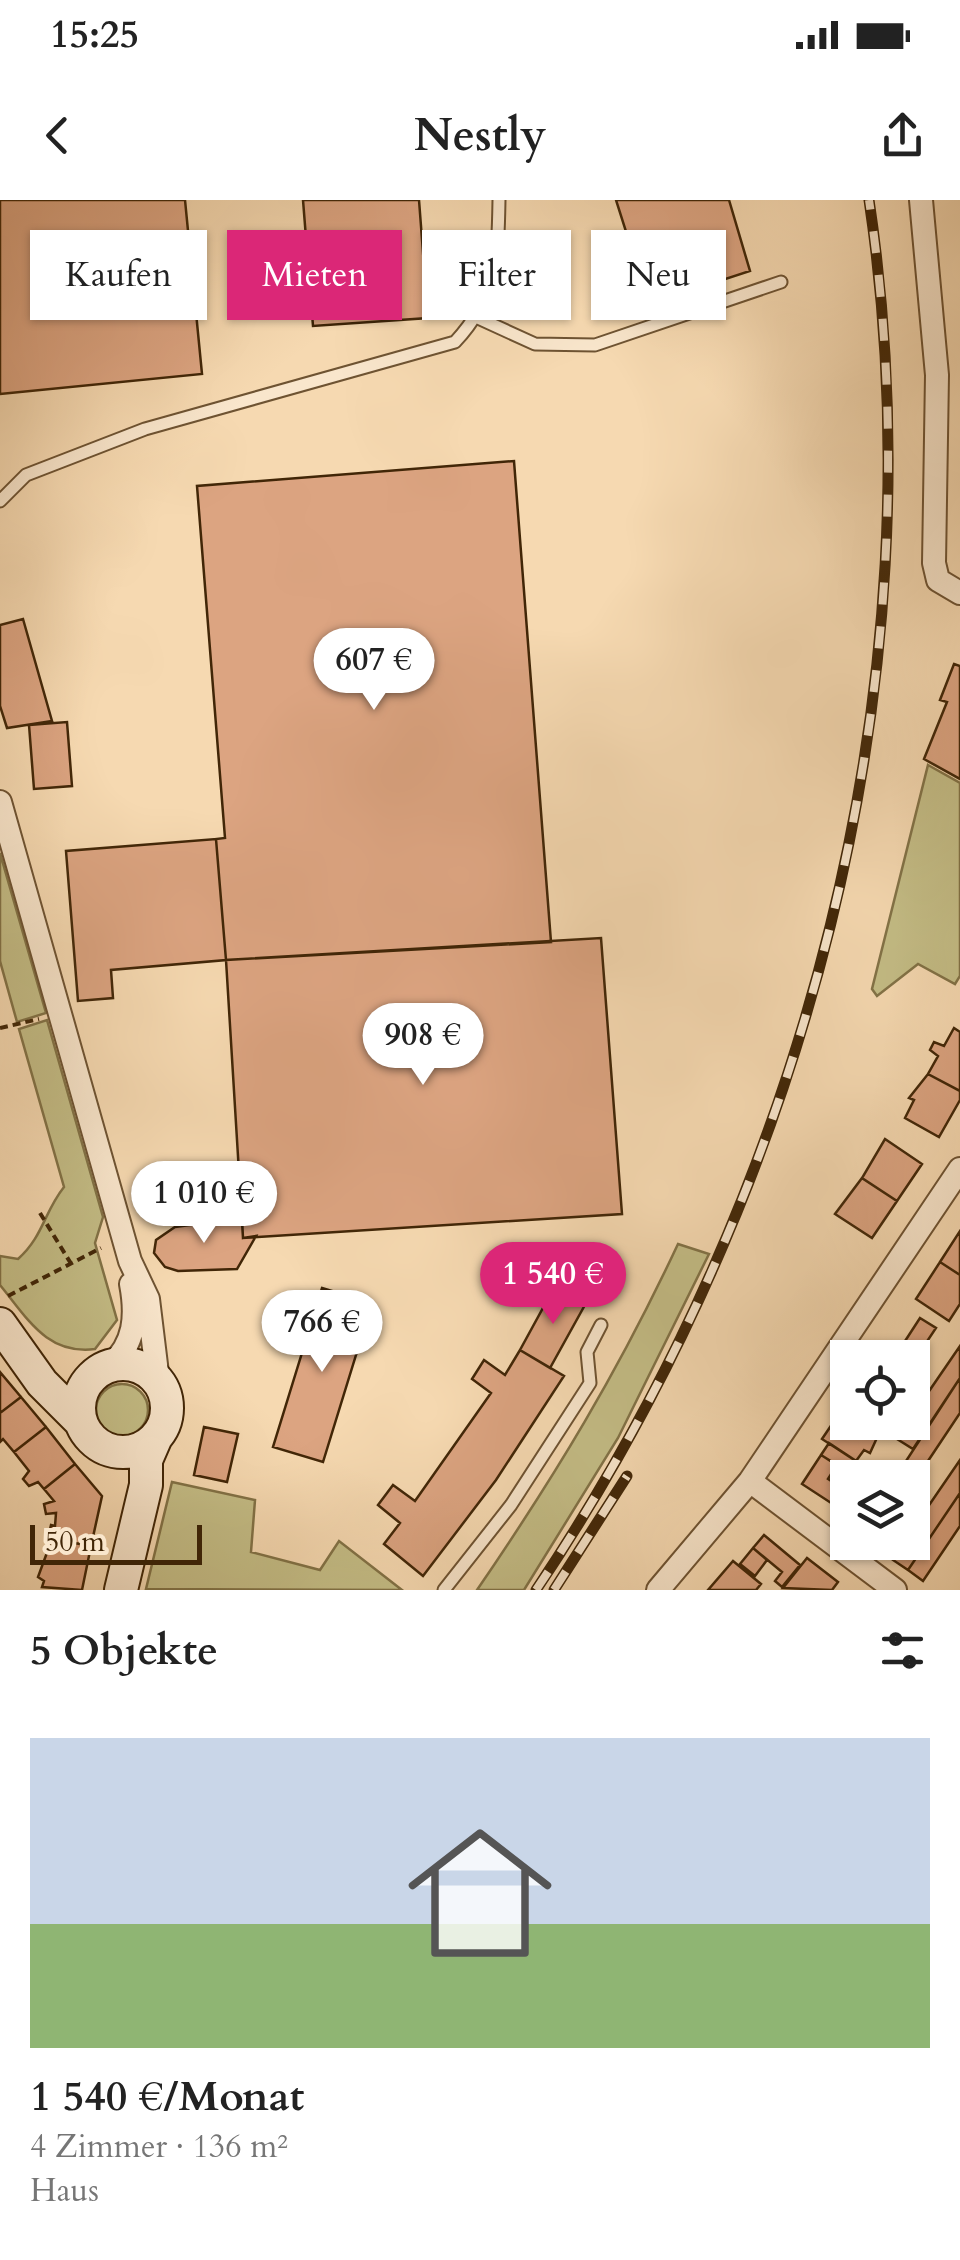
<!DOCTYPE html>
<html lang="de">
<head>
<meta charset="utf-8">
<style>
  :root { --surface:#fff; --page:#f6f6f6; --text:#222; --muted:#767676; --accent:#db2777 }
  body { margin:0; font-family:Cardo,serif; background:var(--page); color:var(--text); height:100vh; display:flex; flex-direction:column; font-size:38px; white-space:nowrap }
  * { box-sizing:border-box; margin:0 }
  p { font-size:32px; color:var(--muted) }
  .icon { flex:none; width:55px; height:55px; fill:none; stroke:currentColor; stroke-width:2; stroke-linecap:round; stroke-linejoin:round }
  .map { position:relative; height:1390px; overflow:hidden }
  .side { display:flex; flex-direction:column; background:var(--surface); flex:1 }
  .side>* { flex:none }
  .top-card { position:absolute; left:30px; top:30px; width:900px; height:90px; display:flex; gap:20px }
  .controls { position:absolute; left:830px; top:1140px; display:grid; gap:20px }
  .controls a { display:grid; place-items:center; width:100px; height:100px; border-radius:0px; background:var(--surface); box-shadow:0 2px 8px #0004; font-size:50px }
  .scale { position:absolute; left:30px; bottom:25px; width:172px; box-sizing:border-box; padding-left:10px; border:5px solid #412607; border-top:0; font-size:28px; line-height:35px; white-space:nowrap; color:#412607; -webkit-text-stroke:8px #f9e6cc; paint-order:stroke }
  .price { position:absolute; translate:-50% -85px; padding:0 22px; border-radius:35px; background:#fff; color:#222; font-size:32px; line-height:65px; filter:drop-shadow(0 2px 5px #0008) }
  .price::after { content:''; position:absolute; left:50%; top:60px; width:30px; height:22px; margin-left:-15px; background:inherit; clip-path:polygon(0 0,100% 0,50% 100%) }
  .price.on { background:var(--accent); color:#fff }
  ul { padding:0; list-style:none }
  li { display:grid; align-content:center; gap:20px; height:530px; padding:0 30px }
  li span { display:grid; place-items:center; height:310px; border-radius:0px; color:#555 }
  li>.icon { margin-inline-start:auto }
  span .icon { width:180px; height:180px; fill:#fffc; stroke-width:1 }
  li b { font-size:42px }
  h2 { display:flex; justify-content:space-between; align-items:center; height:120px; padding:0 30px; font-size:42px }
  .pill { padding:0 35px; border-radius:0px; background:var(--surface); box-shadow:0 2px 8px #0004; font-size:35px; line-height:90px }
  .pill.on { background:var(--accent); color:#fff }
  .status { display:flex; justify-content:space-between; align-items:center; height:70px; padding:0 50px; background:var(--surface); direction:ltr }
  .status svg { height:28px; fill:currentColor }
  header { display:flex; justify-content:space-between; align-items:center; height:130px; padding:0 30px; background:var(--surface); font-size:45px; font-weight:800 }
  .map>svg:first-child { display:block }
  .green { fill:#c4bd86; stroke:#827246; stroke-width:2.5 }
  .building { fill:#dca481; stroke:#412607; stroke-width:2.5 }
  .lines { fill:none; stroke-linecap:round; stroke-linejoin:round }
  .lane-casing { stroke:#6e5332; stroke-width:15 }
  .street-casing { stroke:#6e5332; stroke-width:26 }
  .secondary-casing { stroke:#412607; stroke-width:36 }
  .path { stroke:#412607; stroke-width:4; stroke-dasharray:8 5; stroke-linecap:butt }
  .lane { stroke:#f9e6cc; stroke-width:11 }
  .street { stroke:#f9e6cc; stroke-width:22 }
  .secondary { stroke:#f9e6cc; stroke-width:32 }
  .rail-casing { stroke:#412607; stroke-width:11 }
  .rail { stroke:#f9e6cc; stroke-width:8; stroke-dasharray:22; stroke-linecap:butt }
</style>
</head>
<body>
<div class="status"><b>15:25</b><svg viewBox="0 0 49 12"><path d="M0 12V9h3v3zM5 12V6h3v6zM10 12V3h3v9zM15 12V0h3v12zM26 1h20v11H26zM47 4h2v5h-2z"/></svg></div>
<header><svg class="icon" aria-label="back" viewBox="0 0 24 24"><path d="M15 5l-7 7 7 7"/></svg>Nestly<svg class="icon" aria-label="share" viewBox="0 0 24 24"><path d="M12 15V3M7 8l5-5 5 5M5 13v7h14v-7"/></svg></header>
<div class="map">
<svg width="960" height="1390" viewBox="0 0 960 1390">
  <rect width="100%" height="100%" fill="#f6d9b1"/>
  <filter id="stains"><feTurbulence type="fractalNoise" baseFrequency=".002" numOctaves="4"/><feColorMatrix values="0 0 0 0 .2 0 0 0 0 .09 0 0 0 0 .02 0 0 0 .5 -.17"/></filter>
  <radialGradient id="worn" r=".72"><stop offset=".6" stop-color="#630" stop-opacity="0"/><stop offset="1" stop-color="#630" stop-opacity=".3"/></radialGradient>
  <path class="green" d="M928,565L960,583V776L955,784L918,764L877,796L872,789Z
    M0,653L46,813L17,822L0,761Z
    M47,820L103,1017L95,1043L117,1120L95,1149C47,1155 28,1119 0,1085V1056L18,1059C43,1037 44,1012 64,987L19,829Z
    M678,1044L709,1054L618,1238L524,1390H477C557,1273 618,1172 678,1044Z
    M96 1210a26 26 0 1 1 52 0a26 26 0 1 1-52 0Z
    M172,1282L255,1300L251,1352L320,1370L339,1341L402,1390L146,1389Z"/>
  <path class="building" d="M0,0H185L202,174L0,194Z
    M303,0H419L428,118L313,126Z
    M616,0H729L750,71L649,104Z
    M514,261L551,742L226,760L216,639L225,638L197,286Z
    M23,419L52,521L7,528L0,506V425Z
    M954,464L960,466V579L924,559L947,502L940,500Z
    M67,522L72,586L34,589L29,525Z
    M216,639L226,760L111,770L113,798L78,801L66,651Z
    M601,738L622,1014L243,1038L226,760Z
    M954,828L960,832V891L928,874L938,856L930,850L934,842L944,846Z
    M928,874L960,891V900L939,937L905,918L914,900L909,898Z
    M885,939L922,964L897,1001L862,978Z
    M862,978L897,1001L872,1038L835,1014Z
    M242,1018L243,1038L256,1036L237,1069L178,1071L165,1067L154,1053L156,1040L175,1027Z
    M960,1031V1075L940,1062Z
    M940,1062L960,1075V1104L949,1121L916,1099Z
    M555,1086L586,1103L550,1168L520,1150Z
    M322,1088L372,1103L323,1262L273,1247Z
    M920,1118L936,1128L912,1164V1158H894Z
    M960,1146V1178L913,1249L897,1239L912,1222V1216Z
    M520,1150L564,1176L496,1280L423,1376L384,1344L400,1323L378,1305L393,1285L415,1301L491,1193L472,1179L484,1160L505,1175Z
    M0,1172L21,1197L0,1213Z
    M960,1178V1213L912,1285V1278H895Z
    M21,1197L46,1227L14,1252L3,1239L0,1242V1213Z
    M845,1205L848,1222H871L881,1229L870,1253L864,1250L856,1261L822,1239Z
    M46,1227L75,1264L44,1289L38,1282L29,1286L23,1279L29,1271L14,1252Z
    M204,1227L238,1234L227,1282L194,1275Z
    M829,1243L856,1261L849,1273L821,1255Z
    M821,1255L837,1265L828,1279L848,1292V1314L802,1284Z
    M960,1260V1293L908,1370L893,1360L904,1342H912V1330Z
    M75,1264L102,1296L91,1346L48,1338L51,1325L55,1326L56,1313L46,1314L44,1304L54,1301L44,1289Z
    M960,1293V1326L923,1381L908,1370Z
    M764,1335L800,1365L782,1387L775,1381L782,1372L753,1348Z
    M52,1339L91,1346L82,1390L42,1387L44,1381L38,1377Z
    M753,1348L767,1360L755,1376L740,1364Z
    M807,1358L838,1382L832,1390L783,1388Z
    M733,1361L761,1384L756,1390H708Z"/>
  <g class="lines">
    <g class="lane-casing">
      <path id="lane" d="M478,118L535,144L595,145L781,82
        M0,301L26,275L145,229L455,142C497,97 498,58 499,0
        M444,1390L511,1305L590,1183L587,1152L601,1125"/>
    </g>
    <g class="street-casing">
      <path id="street" d="M921,0L937,175L934,363L938,380L960,393
        M0,602L130,1061L148,1099L158,1181
        M110,1166C135,1144 137,1116 131,1084
        M750,1281L895,1390
        M658,1390L750,1281L960,969"/>
    </g>
    <g class="secondary-casing">
      <path id="secondary" d="M0,1124L42,1183L81,1222
        M79 1208a44 44 0 1 1 88 0a44 44 0 1 1-88 0Z
        M121,1390L146,1285V1260L156,1237"/>
    </g>
    <path class="path" d="M0,828L39,819
      M40,1013L70,1062
      M8,1096L101,1048"/>
    <use href="#lane" class="lane"/>
    <use href="#street" class="street"/>
    <use href="#secondary" class="secondary"/>
    <g class="rail-casing">
      <path id="rail" d="M536,1390C805,989 941,482 869,0
        M554,1390L627,1276"/>
    </g>
    <use href="#rail" class="rail"/>
  </g>
  <rect width="100%" height="100%" filter="url(#stains)"/>
  <rect width="100%" height="100%" fill="url(#worn)"/>
</svg>
<div class="controls">
<a><svg class="icon" aria-label="locate" viewBox="0 0 24 24"><circle cx="12" cy="12" r="6"/><path d="M12 2v4M12 18v4M2 12h4M18 12h4"/></svg></a>
<a><svg class="icon" aria-label="layers" viewBox="0 0 24 24"><path d="M12 4l9 5-9 5-9-5zM3 14l9 5 9-5"/></svg></a>
</div>
<div class="scale">50 m</div>
<b class="price" style="left:374px;top:513px">607 €</b>
<b class="price" style="left:423px;top:888px">908 €</b>
<b class="price" style="left:204px;top:1046px">1 010 €</b>
<b class="price on" style="left:553px;top:1127px">1 540 €</b>
<b class="price" style="left:322px;top:1175px">766 €</b>
<div class="top-card">
<a class="pill">Kaufen</a>
<a class="pill on">Mieten</a>
<a class="pill">Filter</a>
<a class="pill">Neu</a>
</div>
</div>
<section class="side">
<h2>5 Objekte<svg class="icon" aria-label="filters" viewBox="0 0 24 24"><path d="M4 7h16M4 17h16"/><circle cx="9" cy="7" r="2"/><circle cx="15" cy="17" r="2"/></svg></h2>
<ul>
<li><span style="background:linear-gradient(#c9d6e8 60%,#8fb573 0)"><svg class="icon" aria-label="home" viewBox="0 0 24 24"><path d="M3 11l9-7 9 7M6 9v11h12V9"/></svg></span><div><b>1 540 €/Monat</b><p>4 Zimmer · 136 m²</p><p>Haus</p></div></li>
</ul>
</section>
</body>
</html>
